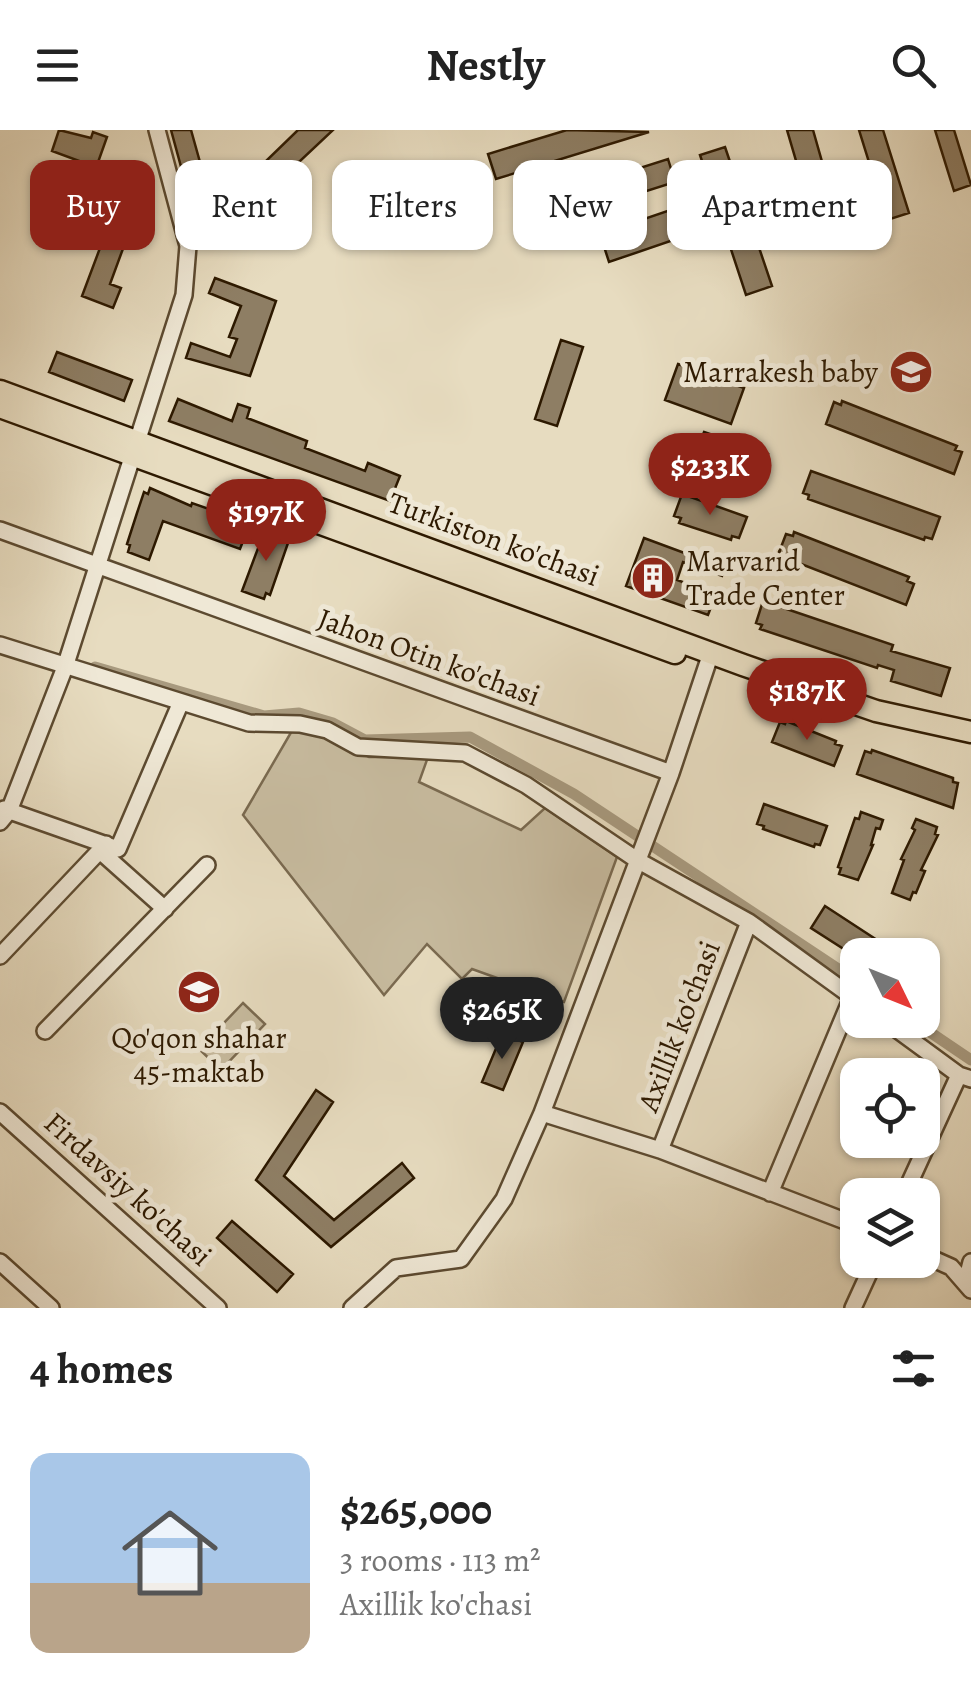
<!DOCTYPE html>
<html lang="en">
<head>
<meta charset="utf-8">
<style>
  :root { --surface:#fff; --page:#f6f6f6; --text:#222; --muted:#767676; --line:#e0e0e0; --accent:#8f2418 }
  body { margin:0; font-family:Alegreya,serif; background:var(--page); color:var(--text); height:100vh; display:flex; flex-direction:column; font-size:38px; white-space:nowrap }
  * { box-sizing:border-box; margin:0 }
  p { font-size:32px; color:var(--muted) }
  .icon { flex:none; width:55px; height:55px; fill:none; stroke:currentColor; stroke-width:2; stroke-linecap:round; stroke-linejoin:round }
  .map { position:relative; height:1178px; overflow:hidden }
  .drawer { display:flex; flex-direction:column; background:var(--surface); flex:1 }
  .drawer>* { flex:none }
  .hud { position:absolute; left:30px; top:30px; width:912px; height:90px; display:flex; gap:20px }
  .needle { width:65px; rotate:133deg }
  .tools { position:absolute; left:840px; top:808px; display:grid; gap:20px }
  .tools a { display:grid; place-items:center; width:100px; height:100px; border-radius:20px; background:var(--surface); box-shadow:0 2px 8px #0004; font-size:50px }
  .price { position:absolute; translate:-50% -85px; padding:0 22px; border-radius:35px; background:var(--accent); color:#fff; font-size:32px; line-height:65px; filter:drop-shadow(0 2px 5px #0008) }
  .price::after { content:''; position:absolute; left:50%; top:60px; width:30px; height:22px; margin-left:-15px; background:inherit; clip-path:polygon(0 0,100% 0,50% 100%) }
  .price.active { background:#222; color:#fff }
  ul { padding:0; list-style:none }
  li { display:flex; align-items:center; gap:30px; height:250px; padding:0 30px }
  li+li { border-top:2px solid var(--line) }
  li span { display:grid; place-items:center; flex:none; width:280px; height:200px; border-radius:20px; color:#555 }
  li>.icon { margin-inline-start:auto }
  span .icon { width:120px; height:120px; fill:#fffc; stroke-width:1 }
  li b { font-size:42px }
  h2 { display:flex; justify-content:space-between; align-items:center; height:120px; padding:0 30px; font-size:42px }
  .chip { padding:0 35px; border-radius:20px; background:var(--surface); box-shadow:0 2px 8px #0004; font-size:35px; line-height:90px }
  .chip.active { background:var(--accent); color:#fff }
  header { display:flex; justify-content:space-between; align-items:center; height:130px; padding:0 30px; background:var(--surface); font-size:45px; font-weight:700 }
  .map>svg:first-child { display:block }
  .green { fill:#c7bb9f; stroke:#7a6a50; stroke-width:2.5 }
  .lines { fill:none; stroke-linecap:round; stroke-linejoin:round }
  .canal { stroke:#a89a7f; stroke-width:11 }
  .building { fill:#8e7e64; stroke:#2d1900; stroke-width:2.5 }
  .minor-casing { stroke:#5c4a30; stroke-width:20 }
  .major-casing { stroke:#2d1900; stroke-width:25 }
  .minor { stroke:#efe8d6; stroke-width:15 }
  .major { stroke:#e7dcc0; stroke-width:20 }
  .labels { text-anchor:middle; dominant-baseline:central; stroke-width:10; stroke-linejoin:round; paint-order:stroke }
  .poi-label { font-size:30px; fill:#2d1900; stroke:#efe8d6; text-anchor:end }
  .street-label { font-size:30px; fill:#2d1900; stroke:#efe8d6 }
</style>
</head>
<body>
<header><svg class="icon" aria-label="menu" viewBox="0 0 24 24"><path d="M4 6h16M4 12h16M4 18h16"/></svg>Nestly<svg class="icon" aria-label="search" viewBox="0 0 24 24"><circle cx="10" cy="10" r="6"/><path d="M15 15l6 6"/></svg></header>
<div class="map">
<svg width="971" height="1178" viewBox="0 0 971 1178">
  <rect width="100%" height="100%" fill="#e7dcc0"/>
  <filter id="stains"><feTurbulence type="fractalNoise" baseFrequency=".002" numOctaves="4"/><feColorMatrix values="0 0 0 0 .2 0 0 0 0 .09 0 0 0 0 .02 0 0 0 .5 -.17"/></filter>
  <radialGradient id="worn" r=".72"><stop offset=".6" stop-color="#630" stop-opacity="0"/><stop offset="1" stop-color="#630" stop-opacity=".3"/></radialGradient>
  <path class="green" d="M293,599L329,606L369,627H428L419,652L521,700L545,678L617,727L564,872L472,839L462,849L427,814L384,865L243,685Z
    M243,873L265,894L221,940L199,919Z"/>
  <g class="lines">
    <path class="canal" d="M95,537L264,586L299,583L333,593L365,610L470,607L574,664L858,852
      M912,890L971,930"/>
  </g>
  <path class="building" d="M59,0L91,8L93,2L107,7L85,69L71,64L82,32L52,21Z
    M171,0H191L205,50L186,55Z
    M298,0H333L282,48L266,31Z
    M567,0L649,2L496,49L488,24Z
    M787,0H813L842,102L819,109Z
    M859,0H883L909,83L887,90Z
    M935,0H954L971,55L954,61Z
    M725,17L772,156L746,165L700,25Z
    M668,29L675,52L527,99L520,76Z
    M682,76L691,104L609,132L600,104Z
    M115,78L146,90L139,109L128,105L110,154L121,158L113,178L82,166Z
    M215,148L276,171L250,246L186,228L191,213L230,227L237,209L229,207L241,176L209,163Z
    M561,210L583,217L557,296L535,289Z
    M57,222L132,250L124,271L49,242Z
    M678,234L744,258L731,294L665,270Z
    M178,269L232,291L238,274L250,278L247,288L307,311L305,318L365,341L368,333L400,346L390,371L169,291Z
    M842,271L957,316L955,320L962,322L954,344L826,294L834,272L841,275Z
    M704,302L768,324L761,346L754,344L752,348L701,331L702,326L696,324Z
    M811,341L940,387L932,409L925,407L924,410L808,369L809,365L803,363Z
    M150,358L191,376L192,373L243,391L242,395L248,398L240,419L163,391L149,430L128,422L130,415L127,414L137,383L144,362L148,364Z
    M682,364L747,387L739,408L732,406L731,410L679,393L681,388L674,386Z
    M266,397L287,405L285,412L288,413L270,465L266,463L264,469L242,461Z
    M794,402L909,447L907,451L914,454L906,475L778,425L786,404L793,406Z
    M644,408L725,438L722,446L683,432L677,450L716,464L708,485L626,456Z
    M763,471L893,515L891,521L950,538L941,566L891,551L894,540L878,535L877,538L760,499L762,495L756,493Z
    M786,591L836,611L835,614L842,616L834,636L772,612L780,592L785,594Z
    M872,620L953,648V652L958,653L953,678L857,644L865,621L871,623Z
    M764,674L827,696L820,715L815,714L814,717L763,699L764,696L757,694Z
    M861,682L883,690L880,699L876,698L871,715H873L858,750L839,744L841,738L838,737L855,688L859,689Z
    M916,689L937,697L935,704L938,705L921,740L925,741L916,763L913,762L910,770L892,763L904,730L901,729L915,700L912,698Z
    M825,776L900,825H853L811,798Z
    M502,904L523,912L503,960L482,952Z
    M316,960L333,972L284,1046L334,1090L402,1033L414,1048L331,1117L256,1050Z
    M232,1091L293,1144L277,1162L217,1108Z"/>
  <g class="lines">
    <g class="minor-casing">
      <path id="minor" d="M0,400L671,643
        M0,515L249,593L300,594L327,600L358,617L465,623L526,655L637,730L749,792L858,871
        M4,679L118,719L181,572
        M0,692L9,681L65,537L184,165L188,116L157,0
        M100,721L165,779
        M0,826L106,714
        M884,890L959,945L971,949
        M45,901L207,735
        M0,982L218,1178
        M542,983L660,1020L858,1096
        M660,1020L749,792
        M770,1063L852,867
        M904,1065L959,945
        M922,1124L951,1137L971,1160
        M0,1132L51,1178
        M966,1152L971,1132
        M352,1178L396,1138L461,1129L504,1069L542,983L671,643L711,523
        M853,1178L875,1130"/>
    </g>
    <g class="major-casing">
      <path id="major" d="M0,261L743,535L876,581L971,602
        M0,277L675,523"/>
    </g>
    <use href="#minor" class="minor"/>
    <use href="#major" class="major"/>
  </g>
  <defs>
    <g id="school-disc" transform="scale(2.25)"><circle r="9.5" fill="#8f2418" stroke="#efe8d6"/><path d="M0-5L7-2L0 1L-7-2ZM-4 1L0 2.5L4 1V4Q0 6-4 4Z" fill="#fff"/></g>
    <g id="building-disc" transform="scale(2.25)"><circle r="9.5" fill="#8f2418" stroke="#efe8d6"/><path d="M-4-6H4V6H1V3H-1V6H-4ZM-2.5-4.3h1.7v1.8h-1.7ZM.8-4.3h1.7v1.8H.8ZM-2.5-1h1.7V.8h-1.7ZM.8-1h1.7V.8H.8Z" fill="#fff"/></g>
  </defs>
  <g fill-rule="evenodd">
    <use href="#school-disc" x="911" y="242"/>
    <use href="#building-disc" x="653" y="448"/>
    <use href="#school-disc" x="199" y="862"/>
  </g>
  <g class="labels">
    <g class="poi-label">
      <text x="878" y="242">Marrakesh baby</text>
      <text x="686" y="431" text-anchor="start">Marvarid<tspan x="686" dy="34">Trade Center</tspan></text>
      <text x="199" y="908" text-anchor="middle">Qo'qon shahar<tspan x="199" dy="34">45-maktab</tspan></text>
    </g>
    <g class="street-label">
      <text transform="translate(494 409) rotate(20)">Turkiston ko'chasi</text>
      <text transform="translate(429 527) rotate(20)">Jahon Otin ko'chasi</text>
      <text transform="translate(679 896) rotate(-69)">Axillik ko'chasi</text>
      <text transform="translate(128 1059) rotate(42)">Firdavsiy ko'chasi</text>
    </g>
  </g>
  <rect width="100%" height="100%" filter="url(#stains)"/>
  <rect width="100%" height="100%" fill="url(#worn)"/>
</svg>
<div class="tools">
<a><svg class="needle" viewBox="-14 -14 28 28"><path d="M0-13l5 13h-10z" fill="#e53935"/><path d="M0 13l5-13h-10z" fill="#767676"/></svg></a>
<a><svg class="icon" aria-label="locate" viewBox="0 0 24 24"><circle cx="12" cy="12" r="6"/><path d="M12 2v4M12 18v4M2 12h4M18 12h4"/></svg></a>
<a><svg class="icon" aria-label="layers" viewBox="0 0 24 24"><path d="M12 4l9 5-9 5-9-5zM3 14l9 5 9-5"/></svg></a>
</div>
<b class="price" style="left:710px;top:388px">$233K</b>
<b class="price" style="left:266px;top:434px">$197K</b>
<b class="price" style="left:807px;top:613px">$187K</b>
<b class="price active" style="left:502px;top:932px">$265K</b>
<div class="hud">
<a class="chip active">Buy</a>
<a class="chip">Rent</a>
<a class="chip">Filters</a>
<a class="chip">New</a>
<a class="chip">Apartment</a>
</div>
</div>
<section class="drawer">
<h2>4 homes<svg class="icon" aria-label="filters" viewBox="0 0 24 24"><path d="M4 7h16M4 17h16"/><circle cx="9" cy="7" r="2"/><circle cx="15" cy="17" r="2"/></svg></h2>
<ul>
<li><span style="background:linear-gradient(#a9c7e8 65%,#b9a48a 0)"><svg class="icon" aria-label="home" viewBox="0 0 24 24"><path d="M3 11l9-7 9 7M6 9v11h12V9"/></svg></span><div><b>$265,000</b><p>3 rooms · 113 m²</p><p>Axillik ko'chasi</p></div></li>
</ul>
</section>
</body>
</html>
